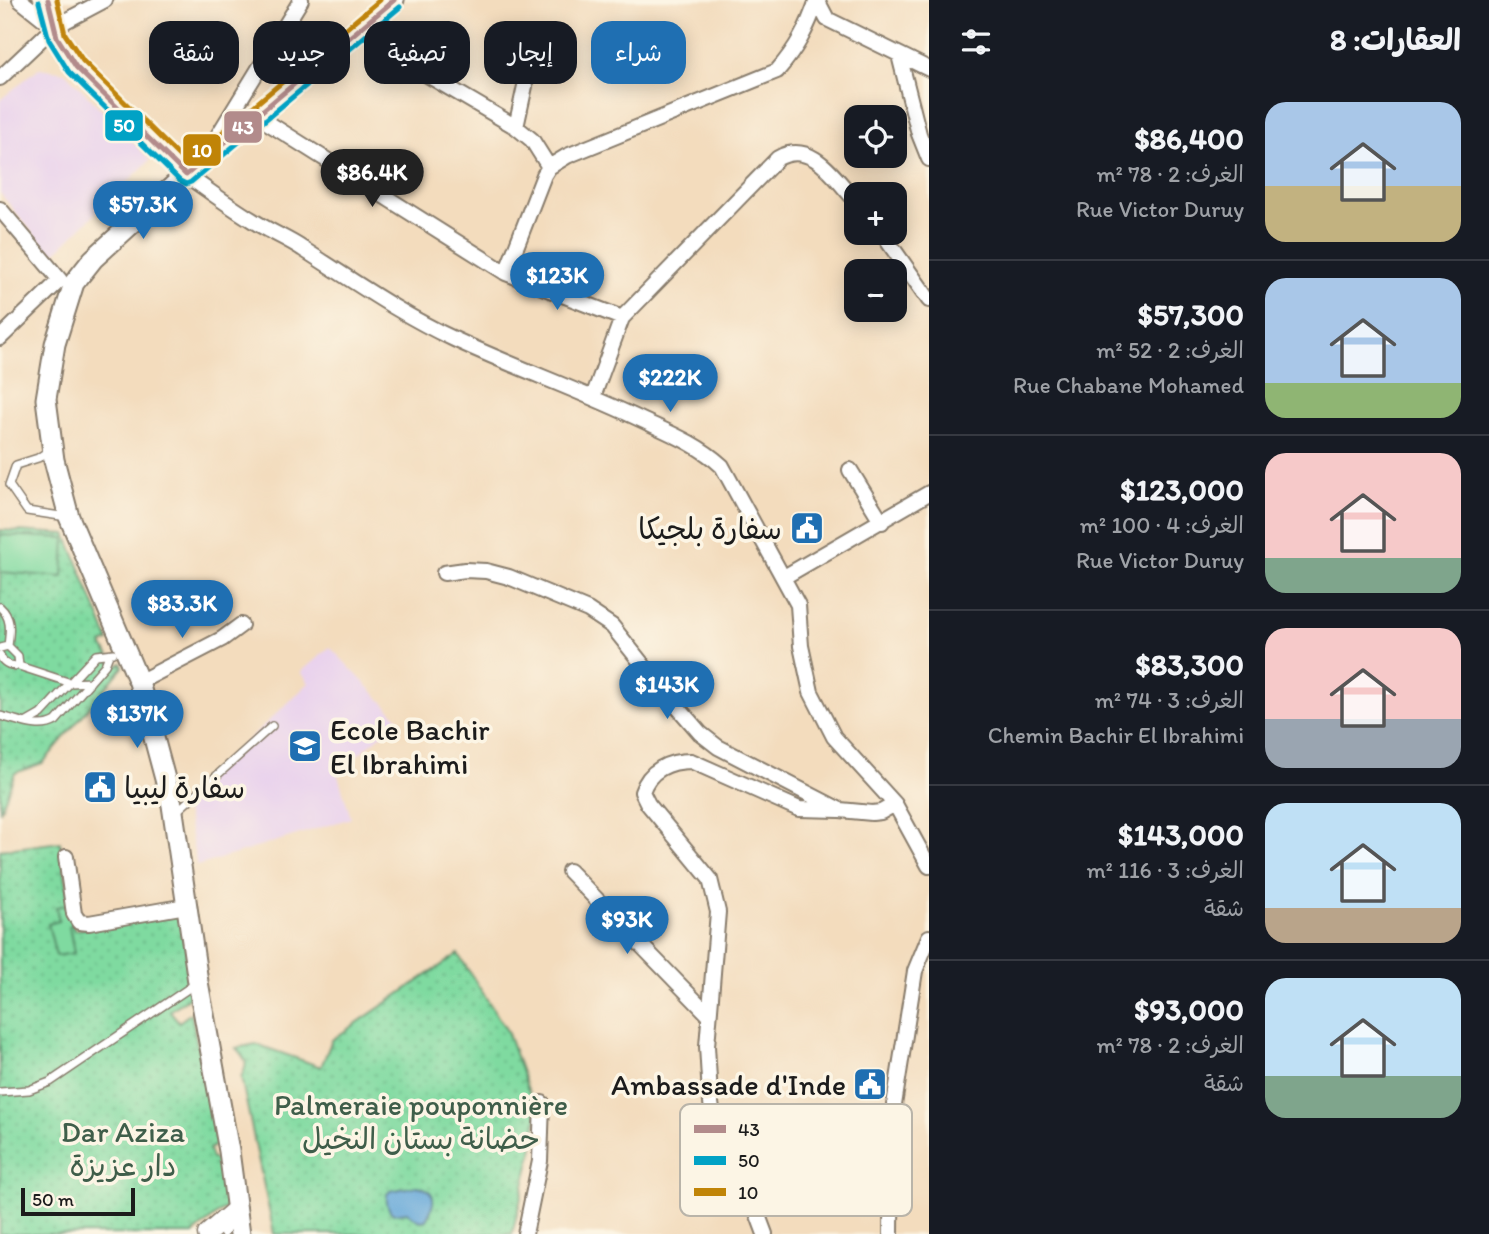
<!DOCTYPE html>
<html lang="ar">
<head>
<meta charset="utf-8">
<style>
  :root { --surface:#171b24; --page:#20242c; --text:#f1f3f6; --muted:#9ea1a6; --line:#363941; --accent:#1f6fb2 }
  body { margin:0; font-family:Itim,"Playpen Sans Arabic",sans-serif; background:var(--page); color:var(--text); direction:rtl; height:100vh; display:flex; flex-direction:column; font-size:26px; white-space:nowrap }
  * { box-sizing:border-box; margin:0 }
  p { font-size:23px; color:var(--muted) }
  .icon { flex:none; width:38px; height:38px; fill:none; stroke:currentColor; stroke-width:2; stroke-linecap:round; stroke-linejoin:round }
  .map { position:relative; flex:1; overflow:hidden; direction:ltr }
  .side { display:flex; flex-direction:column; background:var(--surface); width:560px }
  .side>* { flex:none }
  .guide { position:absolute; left:21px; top:21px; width:665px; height:63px; direction:rtl; display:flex; gap:14px }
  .buttons { position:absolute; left:844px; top:105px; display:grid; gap:14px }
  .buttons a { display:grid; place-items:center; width:63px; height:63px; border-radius:14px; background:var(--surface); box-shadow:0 4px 18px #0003; font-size:35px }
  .scale { position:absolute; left:21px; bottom:18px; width:114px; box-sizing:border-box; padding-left:7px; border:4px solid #1c1c1c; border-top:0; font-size:19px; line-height:24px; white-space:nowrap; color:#1c1c1c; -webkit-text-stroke:5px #fcf5e5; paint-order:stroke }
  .price { position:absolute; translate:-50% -60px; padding:0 16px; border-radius:24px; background:var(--accent); color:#fff; font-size:23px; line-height:46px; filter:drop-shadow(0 2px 4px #0008) }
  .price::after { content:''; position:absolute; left:50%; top:42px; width:21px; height:16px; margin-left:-10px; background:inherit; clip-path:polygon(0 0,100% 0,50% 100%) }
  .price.on { background:#222; color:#fff }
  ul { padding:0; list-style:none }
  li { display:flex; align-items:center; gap:21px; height:175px; padding:0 28px }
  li+li { border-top:2px solid var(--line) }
  li span { display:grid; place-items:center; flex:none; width:196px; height:140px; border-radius:21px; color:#555 }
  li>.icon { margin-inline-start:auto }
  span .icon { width:84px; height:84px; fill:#fffc; stroke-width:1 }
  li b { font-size:30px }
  h2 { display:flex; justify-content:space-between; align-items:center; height:84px; padding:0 28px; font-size:30px }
  .chip { padding:0 24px; border-radius:21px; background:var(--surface); box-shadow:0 4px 18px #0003; font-size:24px; line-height:63px }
  .chip.on { background:var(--accent); color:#fff }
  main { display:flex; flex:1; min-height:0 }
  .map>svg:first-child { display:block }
  .built { fill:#e9d2ed }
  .park { fill:url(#park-dots); stroke:#4e7b5e; stroke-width:2 }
  .pitch { fill:#7fdaa0; stroke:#4e7b5e; stroke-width:2 }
  .water { fill:#66a9da; stroke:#41627b; stroke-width:2 }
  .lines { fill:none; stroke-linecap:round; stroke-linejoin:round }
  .service-casing { stroke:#887c6c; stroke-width:10 }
  .minor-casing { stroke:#887c6c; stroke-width:18 }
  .tertiary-casing { stroke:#887c6c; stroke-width:21 }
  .secondary-casing { stroke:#887c6c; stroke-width:23 }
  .service { stroke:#fff; stroke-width:7 }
  .minor { stroke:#fff; stroke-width:14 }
  .tertiary { stroke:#fff; stroke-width:18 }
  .secondary { stroke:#fff; stroke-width:19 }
  .bus-1-casing { stroke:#fcf5e5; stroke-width:10 }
  .bus-2-casing { stroke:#fcf5e5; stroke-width:10 }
  .bus-3-casing { stroke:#fcf5e5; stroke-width:10 }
  .bus-1 { stroke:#b28b8b; stroke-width:5 }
  .bus-2 { stroke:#01a2c5; stroke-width:5 }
  .bus-3 { stroke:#c08407; stroke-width:5 }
  .labels { text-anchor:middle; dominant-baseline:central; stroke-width:7; stroke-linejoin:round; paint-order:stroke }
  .poi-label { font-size:30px; fill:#1c1c1c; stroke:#fcf5e5; text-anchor:end }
  .park-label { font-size:30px; fill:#3f5e4a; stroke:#fcf5e5 }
  .key { fill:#fcf5e5; stroke:#b9b4a9; stroke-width:2 }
  .key-label { font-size:19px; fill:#1c1c1c }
  .line-badge { stroke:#fcf5e5; stroke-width:2.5 }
  .badge-label { font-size:19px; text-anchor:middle; font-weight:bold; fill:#fff }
</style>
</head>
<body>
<main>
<section class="side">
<h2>العقارات: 8<svg class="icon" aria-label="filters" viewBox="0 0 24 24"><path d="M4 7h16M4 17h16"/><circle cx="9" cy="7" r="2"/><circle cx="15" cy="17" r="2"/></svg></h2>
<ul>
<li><span style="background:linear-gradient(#a9c7e8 60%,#c2b280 0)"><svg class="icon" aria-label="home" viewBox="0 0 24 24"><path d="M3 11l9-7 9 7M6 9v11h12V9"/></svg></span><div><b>$86,400</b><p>الغرف: 2 · 78 m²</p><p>Rue Victor Duruy</p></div></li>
<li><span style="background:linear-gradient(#a9c7e8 75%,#8fb573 0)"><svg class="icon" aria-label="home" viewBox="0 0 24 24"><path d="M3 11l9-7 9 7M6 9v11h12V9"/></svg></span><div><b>$57,300</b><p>الغرف: 2 · 52 m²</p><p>Rue Chabane Mohamed</p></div></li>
<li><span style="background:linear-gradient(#f6c9c9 75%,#7fa58c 0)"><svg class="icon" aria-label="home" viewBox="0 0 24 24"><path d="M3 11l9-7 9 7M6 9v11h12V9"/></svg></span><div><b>$123,000</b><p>الغرف: 4 · 100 m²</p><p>Rue Victor Duruy</p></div></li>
<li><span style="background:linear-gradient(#f6c9c9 65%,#9aa5b1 0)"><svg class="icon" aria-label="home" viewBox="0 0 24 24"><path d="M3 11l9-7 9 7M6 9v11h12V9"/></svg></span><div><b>$83,300</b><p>الغرف: 3 · 74 m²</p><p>Chemin Bachir El Ibrahimi</p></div></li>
<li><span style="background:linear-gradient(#bfe0f5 75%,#b9a48a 0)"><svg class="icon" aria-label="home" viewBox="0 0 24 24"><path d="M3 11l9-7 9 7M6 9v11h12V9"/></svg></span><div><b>$143,000</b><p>الغرف: 3 · 116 m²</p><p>شقة</p></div></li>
<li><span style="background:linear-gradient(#bfe0f5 70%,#7fa58c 0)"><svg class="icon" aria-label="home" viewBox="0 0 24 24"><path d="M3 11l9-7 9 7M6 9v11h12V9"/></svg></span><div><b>$93,000</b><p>الغرف: 2 · 78 m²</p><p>شقة</p></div></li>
</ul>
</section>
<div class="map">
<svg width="929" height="1234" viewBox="0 0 929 1234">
  <defs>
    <pattern id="park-dots" width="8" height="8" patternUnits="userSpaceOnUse" patternTransform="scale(1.75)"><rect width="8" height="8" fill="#7fdaa0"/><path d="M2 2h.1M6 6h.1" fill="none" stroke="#6dba89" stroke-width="1.8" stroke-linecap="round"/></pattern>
  </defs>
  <rect width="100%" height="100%" fill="#fcf5e5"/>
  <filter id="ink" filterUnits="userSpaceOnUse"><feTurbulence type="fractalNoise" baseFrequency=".0143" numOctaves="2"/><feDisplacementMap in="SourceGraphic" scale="14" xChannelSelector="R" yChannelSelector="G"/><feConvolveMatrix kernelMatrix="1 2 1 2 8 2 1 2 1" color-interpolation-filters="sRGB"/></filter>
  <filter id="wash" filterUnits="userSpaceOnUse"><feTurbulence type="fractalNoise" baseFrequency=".00686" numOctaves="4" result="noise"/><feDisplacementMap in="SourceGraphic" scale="28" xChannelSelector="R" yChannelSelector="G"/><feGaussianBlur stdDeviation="1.57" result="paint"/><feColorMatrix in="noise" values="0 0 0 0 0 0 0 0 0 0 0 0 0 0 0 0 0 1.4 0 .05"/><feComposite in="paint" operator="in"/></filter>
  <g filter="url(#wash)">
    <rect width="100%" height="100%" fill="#f3dcbd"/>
    <path class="built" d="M39,68L65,72L150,160L52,256L0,193V100Z
      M330,647L400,720L337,772L351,818L197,866L186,810L190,806L185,799L309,683L301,672Z"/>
    <path class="park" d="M0,530L66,534L109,641L102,644L115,667L122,663L123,667L43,763L15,773L0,812Z
      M60,842L74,930L181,913L192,995L170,1011L179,1022L191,1013L217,1144L209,1149L212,1159L221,1161L230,1204L193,1234H0V850Z
      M458,954L507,1031L537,1115L532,1153L512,1234H274L241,1077C249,1063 246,1059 236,1048L256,1044L321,1067L332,1040Z"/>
    <path class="pitch" d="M0,535L65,538L63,577L0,572Z
      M70,904L73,924L69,926L74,953L56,956L48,924L59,921L56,907Z"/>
    <path class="water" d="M417,1186C439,1190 435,1205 426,1220L419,1221L407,1212L393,1214C387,1209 386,1202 387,1194L390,1191Z"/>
  </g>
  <g filter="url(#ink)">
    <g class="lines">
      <g class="service-casing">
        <path id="service" d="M50,450L38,458L16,465L9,485L27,511L67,517
          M0,607C12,618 10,630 8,646
          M0,648L8,646L18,656L19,666C10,666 3,664 0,655
          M19,666L71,683L90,682
          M0,716C19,720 39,731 56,721L105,665L109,655
          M27,722L41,714L96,655L113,653
          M176,812L272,726
          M0,1092L29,1090L50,1082L195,984
          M224,1234L230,1222"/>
      </g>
      <g class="minor-casing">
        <path id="minor" d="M20,0L54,27
          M817,0L827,19L929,69
          M899,55L919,134L929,159
          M412,66L516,127L532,140L549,167
          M0,78L54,27L105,0
          M257,116L506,273L622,318
          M516,127L525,86
          M211,147L301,0
          M186,175C208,190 229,206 252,220C268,231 287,238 303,249C352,280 400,314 454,339C516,368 582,391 644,421C672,434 699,445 722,466L798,605L801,646L811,692L834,737L895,804L929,866
          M0,209L60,280
          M882,233L929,300
          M506,273L544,175L549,167L567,156L777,71C797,48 807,29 817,0
          M0,338L60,280
          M593,397L622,318L778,158C812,139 835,179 856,201
          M850,470L882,522
          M444,573L465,570L486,571L509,577L588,610L612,626L662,689L700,733L718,747L840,810L872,813L881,812L895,804
          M784,577L929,493
          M139,682L222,639L241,625
          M66,857L74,914L79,922L89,923L186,906
          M569,871L709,1015
          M525,1234L540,1161L542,1103
          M765,1234L747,1186L715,1130L710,1096L707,1046L718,912L710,879L648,804L642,792C649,770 669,761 691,761L799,809L840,810
          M891,1234L892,1118L915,971L929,937"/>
      </g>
      <g class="tertiary-casing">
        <path id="tertiary" d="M48,0L57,37L76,67L186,175
          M207,1234L236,1209"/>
      </g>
      <g class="secondary-casing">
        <path id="secondary" d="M240,1234L229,1151L198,982L172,805L139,682L69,517L54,460L46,399L55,344L74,283L93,259L205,157L394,0"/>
      </g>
      <use href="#service" class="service"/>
      <use href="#minor" class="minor"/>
      <use href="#tertiary" class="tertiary"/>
      <use href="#secondary" class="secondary"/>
      <g class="bus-1-casing">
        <path id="bus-1" d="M48,0L57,37L76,67L186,175L394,0"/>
      </g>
      <g class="bus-2-casing">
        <path id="bus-2" d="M39,2L49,40L69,72L180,181L186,184L191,182L400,7"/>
      </g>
      <g class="bus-3-casing">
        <path id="bus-3" d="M57,0L65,34L83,61L186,163L380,0"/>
      </g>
      <use href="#bus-1" class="bus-1"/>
      <use href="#bus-2" class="bus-2"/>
      <use href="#bus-3" class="bus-3"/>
    </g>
  </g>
  <defs>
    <g id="civic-square" transform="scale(1.75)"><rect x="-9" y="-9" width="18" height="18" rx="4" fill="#1f6fb2" stroke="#fcf5e5"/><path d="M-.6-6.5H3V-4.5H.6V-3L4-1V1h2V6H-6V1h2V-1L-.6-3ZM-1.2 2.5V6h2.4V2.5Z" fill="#fff"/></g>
    <g id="school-square" transform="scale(1.75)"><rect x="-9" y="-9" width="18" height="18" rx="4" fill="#1f6fb2" stroke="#fcf5e5"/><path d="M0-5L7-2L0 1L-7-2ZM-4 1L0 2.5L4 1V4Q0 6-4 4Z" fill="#fff"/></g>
  </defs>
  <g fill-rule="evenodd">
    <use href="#civic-square" x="807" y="528"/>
    <use href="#school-square" x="305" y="746"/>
    <use href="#civic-square" x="100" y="787"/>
    <use href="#civic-square" x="870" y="1084"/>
  </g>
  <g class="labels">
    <g class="poi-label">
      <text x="782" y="528">سفارة بلجيكا</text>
      <text x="330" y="729" text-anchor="start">Ecole Bachir<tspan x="330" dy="34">El Ibrahimi</tspan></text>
      <text x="124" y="787" text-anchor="start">سفارة ليبيا</text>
      <text x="846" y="1084">Ambassade d'Inde</text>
    </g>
    <g class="park-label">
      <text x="421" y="1104">Palmeraie pouponnière<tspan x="421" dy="34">حضانة بستان النخيل</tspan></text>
      <text x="123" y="1131">Dar Aziza<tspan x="123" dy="34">دار عزيزة</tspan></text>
    </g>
  </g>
  <rect x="680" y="1104" width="232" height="112" rx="10" class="key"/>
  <rect x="694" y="1125" width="32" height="8" fill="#b28b8b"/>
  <rect x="694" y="1156" width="32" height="9" fill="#01a2c5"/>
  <rect x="694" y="1188" width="32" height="8" fill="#c08407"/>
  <g class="key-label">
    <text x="738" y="1136">43</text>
    <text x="738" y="1167">50</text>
    <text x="738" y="1199">10</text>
  </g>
  <g class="line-badge">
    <rect x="104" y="109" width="40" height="33" rx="7" fill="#01a2c5"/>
    <rect x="223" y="110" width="40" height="34" rx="7" fill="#b28b8b"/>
    <rect x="182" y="133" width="40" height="34" rx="7" fill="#c08407"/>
  </g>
  <g class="badge-label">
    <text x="124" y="132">50</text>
    <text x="243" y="134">43</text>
    <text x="202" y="157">10</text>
  </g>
</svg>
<div class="buttons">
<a><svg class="icon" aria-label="locate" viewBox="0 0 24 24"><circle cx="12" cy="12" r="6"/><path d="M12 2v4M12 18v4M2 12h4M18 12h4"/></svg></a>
<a>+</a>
<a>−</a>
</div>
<div class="scale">50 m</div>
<b class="price on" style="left:372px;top:209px">$86.4K</b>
<b class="price" style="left:143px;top:241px">$57.3K</b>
<b class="price" style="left:557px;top:312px">$123K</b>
<b class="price" style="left:670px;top:414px">$222K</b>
<b class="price" style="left:182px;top:640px">$83.3K</b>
<b class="price" style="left:667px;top:721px">$143K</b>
<b class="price" style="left:137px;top:750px">$137K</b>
<b class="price" style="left:627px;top:956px">$93K</b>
<div class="guide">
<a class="chip on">شراء</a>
<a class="chip">إيجار</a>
<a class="chip">تصفية</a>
<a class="chip">جديد</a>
<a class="chip">شقة</a>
</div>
</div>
</main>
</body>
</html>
